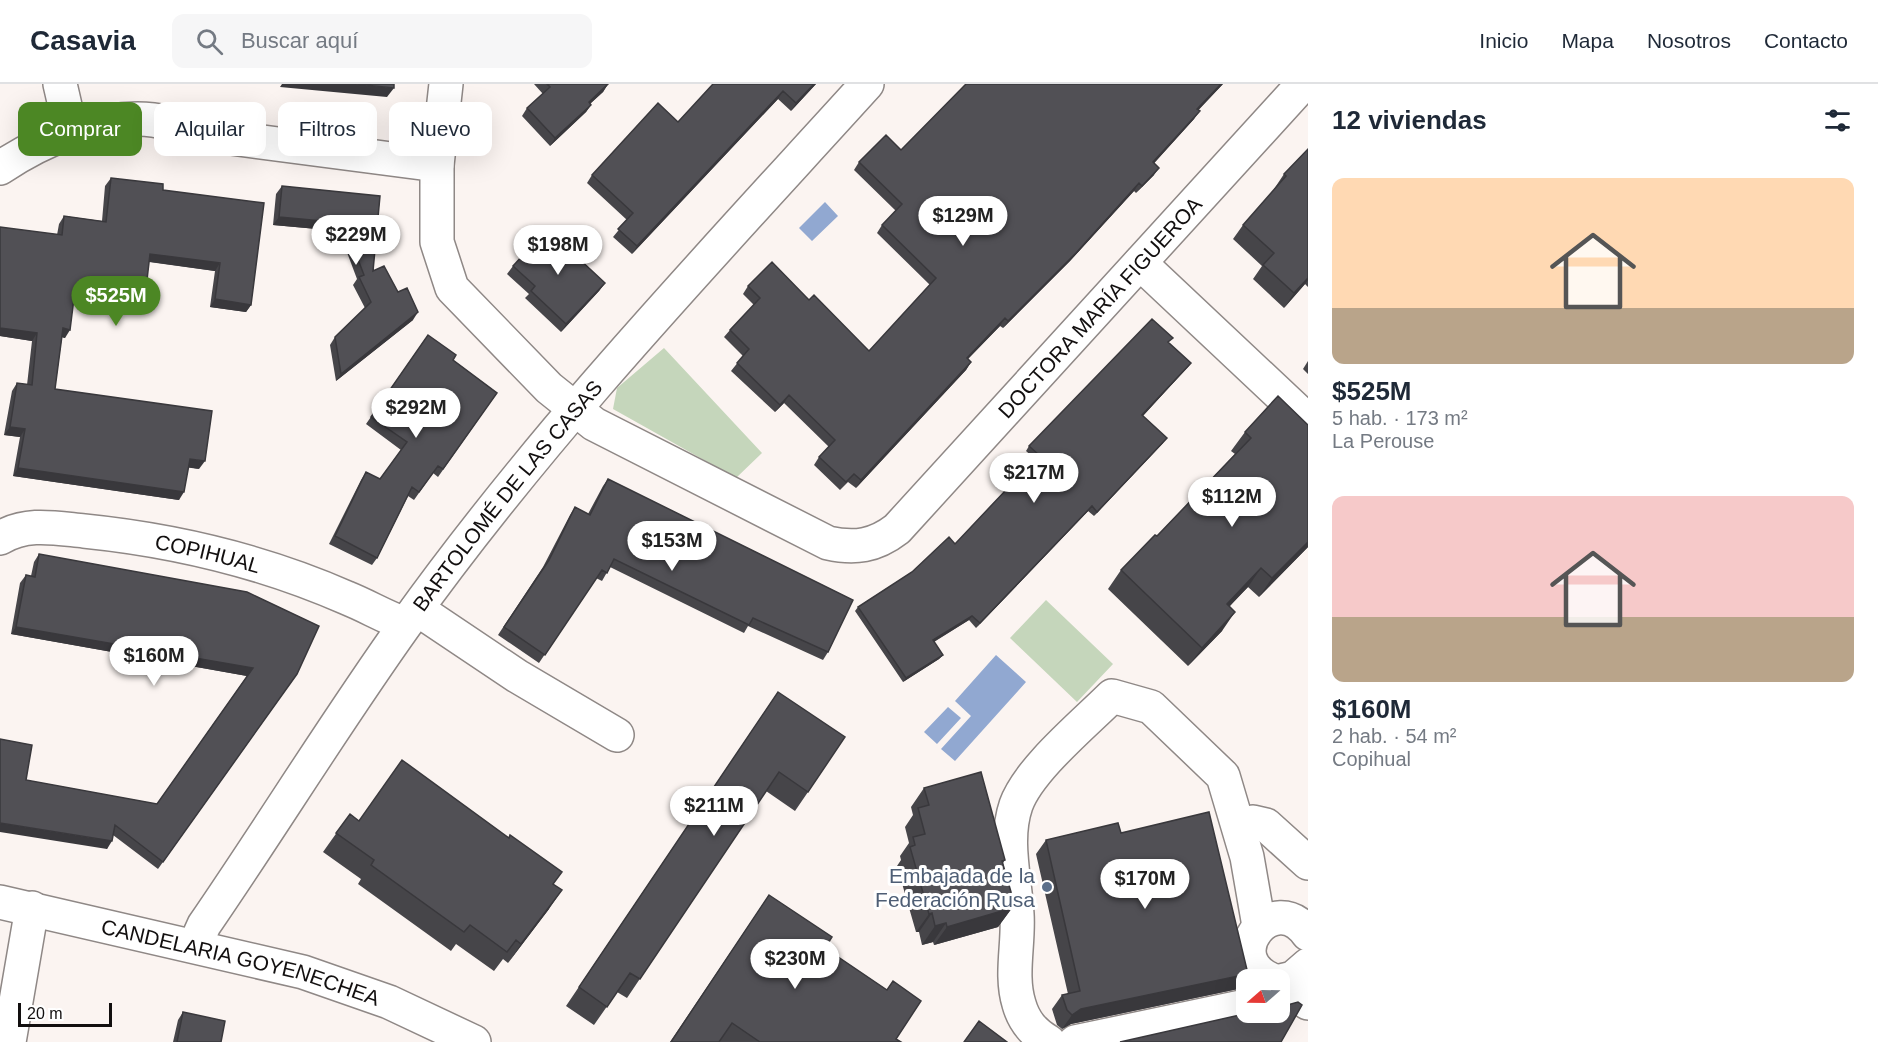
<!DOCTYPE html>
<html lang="es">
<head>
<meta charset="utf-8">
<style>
  :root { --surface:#fff; --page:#f6f6f7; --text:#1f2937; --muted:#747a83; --line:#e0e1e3; --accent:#4c8724 }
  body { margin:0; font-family:Helvetica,sans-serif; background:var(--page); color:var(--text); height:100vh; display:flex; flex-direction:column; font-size:22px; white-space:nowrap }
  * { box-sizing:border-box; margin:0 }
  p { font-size:20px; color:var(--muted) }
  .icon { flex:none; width:33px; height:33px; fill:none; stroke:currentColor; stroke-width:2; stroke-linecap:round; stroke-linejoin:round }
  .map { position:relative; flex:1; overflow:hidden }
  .drawer { display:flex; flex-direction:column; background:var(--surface); width:570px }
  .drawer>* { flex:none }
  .top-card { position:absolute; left:18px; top:18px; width:570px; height:54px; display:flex; gap:12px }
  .needle { width:39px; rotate:250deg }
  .tools { position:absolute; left:1236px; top:885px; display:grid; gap:12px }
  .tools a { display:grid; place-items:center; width:54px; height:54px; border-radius:12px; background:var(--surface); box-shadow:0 6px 24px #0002; font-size:30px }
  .scale { position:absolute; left:18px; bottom:15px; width:94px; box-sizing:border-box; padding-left:6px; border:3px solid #120f0f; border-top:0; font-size:16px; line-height:21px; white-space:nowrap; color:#120f0f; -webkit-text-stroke:4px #fff; paint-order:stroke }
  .price { position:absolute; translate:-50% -51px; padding:0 14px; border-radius:21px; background:#fff; color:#222; font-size:20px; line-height:39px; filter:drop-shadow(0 2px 3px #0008) }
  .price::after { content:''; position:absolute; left:50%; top:36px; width:18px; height:14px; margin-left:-9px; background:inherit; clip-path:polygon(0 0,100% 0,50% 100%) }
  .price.current { background:var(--accent); color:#fff }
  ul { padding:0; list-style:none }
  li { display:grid; align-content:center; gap:12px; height:318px; padding:0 24px }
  li span { display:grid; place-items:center; height:186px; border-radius:12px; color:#555 }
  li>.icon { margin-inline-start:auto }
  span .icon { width:108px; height:108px; fill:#fffc; stroke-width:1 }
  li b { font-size:26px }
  h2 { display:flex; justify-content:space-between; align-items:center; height:72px; padding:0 24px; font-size:26px }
  .tag { padding:0 21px; border-radius:12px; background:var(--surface); box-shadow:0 6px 24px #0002; font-size:21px; line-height:54px }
  .tag.current { background:var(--accent); color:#fff }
  header { display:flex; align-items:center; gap:36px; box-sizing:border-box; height:84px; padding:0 30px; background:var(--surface); border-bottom:2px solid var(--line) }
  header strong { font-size:28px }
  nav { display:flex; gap:33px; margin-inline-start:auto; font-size:21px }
  .search { width:420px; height:54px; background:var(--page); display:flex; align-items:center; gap:15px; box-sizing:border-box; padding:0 21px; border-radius:12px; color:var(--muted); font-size:22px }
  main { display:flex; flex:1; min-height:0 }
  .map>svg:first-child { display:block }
  .green { fill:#c5d6bb }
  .water { fill:#91a8d1 }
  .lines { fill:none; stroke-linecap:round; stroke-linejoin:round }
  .minor-casing { stroke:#8f8886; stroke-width:36 }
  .minor { stroke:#fff; stroke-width:33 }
  .wall { fill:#464549 }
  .shaded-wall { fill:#39383c }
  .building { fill:#515055; stroke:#39383c; stroke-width:1.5 }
  .service-dot { fill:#5c6f8a; stroke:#fff; stroke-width:2 }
  .labels { text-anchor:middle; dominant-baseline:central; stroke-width:6; stroke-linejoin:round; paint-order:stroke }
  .street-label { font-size:21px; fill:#120f0f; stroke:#fff }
  .service-label { font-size:21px; fill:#4e5e75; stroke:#fff; text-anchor:end }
</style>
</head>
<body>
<header>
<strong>Casavia</strong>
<div class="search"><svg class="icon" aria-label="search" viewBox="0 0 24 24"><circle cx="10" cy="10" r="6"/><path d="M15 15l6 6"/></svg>Buscar aquí</div>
<nav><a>Inicio</a><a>Mapa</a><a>Nosotros</a><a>Contacto</a></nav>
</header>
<main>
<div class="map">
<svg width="1308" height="958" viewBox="0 0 1308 958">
  <rect width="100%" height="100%" fill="#fbf4f1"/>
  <path class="green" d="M664,264L762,369L736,394L613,325L617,304Z
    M1046,516L1113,580L1077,618L1010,554Z"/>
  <path class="water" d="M825,118L838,132L812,157L799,144Z
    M996,571L1026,598L955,677L941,665L971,632L955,617Z
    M948,623L961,634L937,660L924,648Z"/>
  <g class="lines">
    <g class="minor-casing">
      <g id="minor">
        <path d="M60,0L66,26L75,47"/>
        <path id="s1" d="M446,0L437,81V158L452,204L549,304L594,340L828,459C855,465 875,462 897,445L1303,0"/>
        <path d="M0,84C42,56 101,30 153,36C175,39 195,46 216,52L437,81"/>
        <path d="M1140,179L1308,337"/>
        <path id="s2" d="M0,454C27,438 54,444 84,447C173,456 265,478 347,514C367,522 385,533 405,540"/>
        <path d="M417,525L517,592L617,651"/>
        <path d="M1253,738L1266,741L1308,779"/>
        <path id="s3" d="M0,818L303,888L389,918L474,958"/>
        <path id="s4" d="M195,861L204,841C272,742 335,639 405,541C543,348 708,175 867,0"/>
        <path d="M1293,894L1301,914L1308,919"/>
        <path d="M1272,896C1217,873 1274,802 1308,850"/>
        <path d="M1280,897L1293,894L1308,881"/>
        <path d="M9,958L32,824"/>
        <path d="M1049,958C1034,949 1024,938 1019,920C1010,891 1019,860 1017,830C1015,794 1004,756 1016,721C1029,685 1084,640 1112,612L1151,623L1223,692L1247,773L1259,842"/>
        <path d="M1075,958L1246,922"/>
      </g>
    </g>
    <use href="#minor" class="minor"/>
  </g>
  <path class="wall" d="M534,0H608L603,8L590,20L591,21L586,28L550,62L522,32L527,24L543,10Z
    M713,0H816L791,27L778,15L632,170L613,153L627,136L587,99L592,91L678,38Z
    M1223,0L1198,26L1194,35L1154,79V91L1136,109L1134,107L1070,177L1003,244L1000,242L968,275L971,278L966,286L856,404L848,398L840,406L814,381L819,373L829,363L784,319L775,328L731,287L743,272L724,253L730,246L754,221L743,210L748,202L809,216L869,267L930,201L877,149L882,141L896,127L854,86L859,78L901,66Z
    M1308,65V203L1305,200L1284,224L1253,195L1262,182L1233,155L1243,141L1275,105H1274L1284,90Z
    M111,94L163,106L251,221L246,228L210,223L215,187L149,178L145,213L140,221L74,214L65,254L62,253L55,305L199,385L188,383L179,416L13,392L20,353L4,351L12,307L17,299L27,301L32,257L0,252V144L57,151L59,140L64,132L102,137L105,102Z
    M282,102L380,112L373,187L413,236L336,297L330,261L335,253L365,224L353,201L357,195L339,147L273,141L276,110Z
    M513,182L605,199L599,207L561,248L525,214L529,210L507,190Z
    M428,251L453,276L497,309L438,393L433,389L414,416L408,412L377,474L372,481L329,460L361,396L366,388L380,395L401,366L366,340Z
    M1169,259L1191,279L1143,332L1163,359L1094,432L1088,427L976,544L969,536L934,558L943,571L939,575L903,598L855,527L858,523L955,460L1035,375L1026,367L1029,362Z
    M1308,277V290L1303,285Z
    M1278,312L1308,463L1259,513L1248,503L1229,522L1222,547L1188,582L1108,505L1121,486L1157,452L1235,370L1231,367L1245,348Z
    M608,395L828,568L823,576L748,542L744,549L610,483L602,497L596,494L539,579L498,551L543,483L570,431L575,423L588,430L603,402Z
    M39,470L297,590L158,785L113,751L107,765L26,696L157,720L247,592L11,550L20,499L26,491L31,492L34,478Z
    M778,608L808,708L795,727L766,707L627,914L617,908L594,941L566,922Z
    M924,704L1005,776L1003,779L1012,824L998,843L934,861L933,858L922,861L919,848H916L897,782L901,776L900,772L909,759L905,743L913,731L911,723Z
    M350,730L359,737L553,800L549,825L508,879L503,875L494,887L456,860L451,867L358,800L361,795L323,768Z
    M1046,756L1248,890L1238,905L1071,940L1062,945L1057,941L1052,925L1062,911L1068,910L1036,770Z
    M769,811L825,864L896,955L901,958H670Z
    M183,928L221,958H173L178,936Z"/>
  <path class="shaded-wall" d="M282,0H356L394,4L387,13L280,3Z
    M608,0L603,8L583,26L589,18Z
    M814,0H816L791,27L796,19Z
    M1221,0H1223L1192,33L1197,25Z
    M783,7L778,15L632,170L637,162Z
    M591,21L586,28L550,62L555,54Z
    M1200,27L1194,35L1148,86L1153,78Z
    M1159,84L1154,91L1136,109L1142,102Z
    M1139,99L1134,107L1070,177L1003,244L1008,237Z
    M279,133L344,139L339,147L273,141Z
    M150,170L220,179L215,187L144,177Z
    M1308,194V196L1305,200L1284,224L1294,209Z
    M605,199L599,207L561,248L566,240Z
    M75,206L145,213L140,221L70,214Z
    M215,215L251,221L246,228L210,223Z
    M418,228L413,236L336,297L341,290Z
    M1005,234L1000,242L961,282L967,274Z
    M0,244L37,249L32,257L0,252Z
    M63,244L70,246L65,254L57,252Z
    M971,278L966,286L856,404L861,396Z
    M1191,279L1188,283L1139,336L1142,331Z
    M789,311L784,319L775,328L780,321Z
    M10,343L25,345L20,353L4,351Z
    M1167,354L1163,359L1094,432L1097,428Z
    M190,375L205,377L199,385L184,383Z
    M18,384L184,408L179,416L13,392Z
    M1092,422L1088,427L976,544L980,539Z
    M1308,458V463L1259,513L1272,494Z
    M1261,484L1248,503L1214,539L1227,520Z
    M1235,528L1222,547L1188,582L1202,564Z
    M972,532L969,536L930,560L933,556Z
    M16,543L253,584L247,592L11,550Z
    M943,571L939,575L903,598L906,594Z
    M0,739L112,757L107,765L0,748Z
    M562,806L549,825L508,879L521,860Z
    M1012,824L998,843L934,861L947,843Z
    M932,829L919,848H916L929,830Z
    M946,839L933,858L922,861L935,842Z
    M1248,890L1238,905L1071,940L1062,945L1072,931L1081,925Z"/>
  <path class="building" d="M356,0H394V4Z
    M547,0H608L589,18L591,21L555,54L527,24L550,3Z
    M713,0H814L796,19L783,7L637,162L618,145L633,129L592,91L658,19L678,38Z
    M966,0H1221L1197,25L1200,27L1153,78L1159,84L1142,102L1139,99L1076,169L1008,237L1005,234L967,274L971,278L861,396L854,390L846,398L819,373L835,356L789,311L780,321L737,279L749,265L730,246L760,214L748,202L772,178L809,216L814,211L869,267L936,194L882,141L902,120L859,78L886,51L901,66Z
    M1308,65V194L1294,209L1263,181L1274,169L1243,141L1286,92L1284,90Z
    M111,94L163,100V106L264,119L251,221L215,215L220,179L150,170L145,213L75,206L70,246L63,244L55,305L212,327L205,377L190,375L184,408L18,384L25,345L10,343L17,299L32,301L37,249L0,244V143L62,151L64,132L106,138Z
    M282,102L380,112L373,187L384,182L398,208L407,204L418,228L341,290L335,253L371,218L359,193L364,191L344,139L279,133Z
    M547,145L605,199L566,240L531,207L535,202L513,182Z
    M1152,235L1173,254L1168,258L1191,279L1142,331L1167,354L1097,428L1092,422L980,539L972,532L933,556L943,571L906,594L858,523L912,488L949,453L955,460L1039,371L1029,362Z
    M428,251L456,271L453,276L497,309L443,385L438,382L419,408L412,403L377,474L335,452L366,388L380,395L407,358L371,333Z
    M1278,312L1308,341V458L1272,494L1261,484L1227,520L1235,528L1202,564L1121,486L1155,451L1157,452L1251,354L1245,348Z
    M608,395L853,516L828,568L753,534L749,541L614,475L607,489L602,486L545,571L504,543L549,476L575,423L590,431Z
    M39,470L247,508L319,542L297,590L163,778L115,741L112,757L0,739V655L32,661L26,696L157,720L253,584L16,543L26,491L35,493Z
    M778,608L845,653L808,708L779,688L640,895L630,889L607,923L579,903Z
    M402,676L509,754L510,751L562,788L553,800L562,806L521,860L516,856L507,868L470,841L464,848L371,781L374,776L336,749L350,730L359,737Z
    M981,688L1005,776L1002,777L1011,808L1012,824L947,843L946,839L935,842L932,829L929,830L910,763L915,761L913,753L925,750L918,724L929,721L924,704Z
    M1209,728L1248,890L1081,925L1072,931L1067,926L1062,911L1080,907L1046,756L1118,739L1121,749Z
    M769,811L832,853L825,864L887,906L893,897L921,917L896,955L901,958H760L732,939L719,958H671Z
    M1298,918L1302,921L1281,958H1120L1253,928H1280V923Z
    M183,928L225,937L221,958H177Z
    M979,937L1007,958H964Z"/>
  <circle class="service-dot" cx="1047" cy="803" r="6"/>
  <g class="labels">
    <g class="street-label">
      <text stroke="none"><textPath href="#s1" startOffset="1040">DOCTORA MARÍA FIGUEROA</textPath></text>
      <text stroke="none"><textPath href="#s4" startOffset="548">BARTOLOMÉ DE LAS CASAS</textPath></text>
      <text stroke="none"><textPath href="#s2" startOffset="212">COPIHUAL</textPath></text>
      <text stroke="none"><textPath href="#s3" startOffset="248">CANDELARIA GOYENECHEA</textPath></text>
    </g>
    <g class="service-label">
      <text x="1035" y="791">Embajada de la<tspan x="1035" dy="24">Federación Rusa</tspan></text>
    </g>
  </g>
</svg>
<div class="tools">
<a><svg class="needle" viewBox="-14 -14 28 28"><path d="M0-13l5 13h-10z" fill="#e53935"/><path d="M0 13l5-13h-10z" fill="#747a83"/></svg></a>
</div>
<div class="scale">20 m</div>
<b class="price" style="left:963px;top:163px">$129M</b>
<b class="price" style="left:356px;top:182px">$229M</b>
<b class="price" style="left:558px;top:192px">$198M</b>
<b class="price current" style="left:116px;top:243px">$525M</b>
<b class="price" style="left:416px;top:355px">$292M</b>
<b class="price" style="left:1034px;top:420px">$217M</b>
<b class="price" style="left:1232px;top:444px">$112M</b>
<b class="price" style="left:672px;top:488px">$153M</b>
<b class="price" style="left:154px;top:603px">$160M</b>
<b class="price" style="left:714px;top:753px">$211M</b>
<b class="price" style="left:1145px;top:826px">$170M</b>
<b class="price" style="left:795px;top:906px">$230M</b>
<div class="top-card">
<a class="tag current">Comprar</a>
<a class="tag">Alquilar</a>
<a class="tag">Filtros</a>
<a class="tag">Nuevo</a>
</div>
</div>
<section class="drawer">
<h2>12 viviendas<svg class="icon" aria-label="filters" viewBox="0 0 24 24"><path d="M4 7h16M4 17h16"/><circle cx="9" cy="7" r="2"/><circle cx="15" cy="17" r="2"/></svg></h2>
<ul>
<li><span style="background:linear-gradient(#ffd9b3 70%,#b9a48a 0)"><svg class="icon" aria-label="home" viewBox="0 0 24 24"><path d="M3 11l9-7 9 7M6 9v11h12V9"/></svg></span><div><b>$525M</b><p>5 hab. · 173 m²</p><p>La Perouse</p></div></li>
<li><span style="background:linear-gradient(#f6c9c9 65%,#b9a48a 0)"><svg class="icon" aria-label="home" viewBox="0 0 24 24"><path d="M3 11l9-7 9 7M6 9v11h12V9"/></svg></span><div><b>$160M</b><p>2 hab. · 54 m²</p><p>Copihual</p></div></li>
</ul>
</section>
</main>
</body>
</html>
